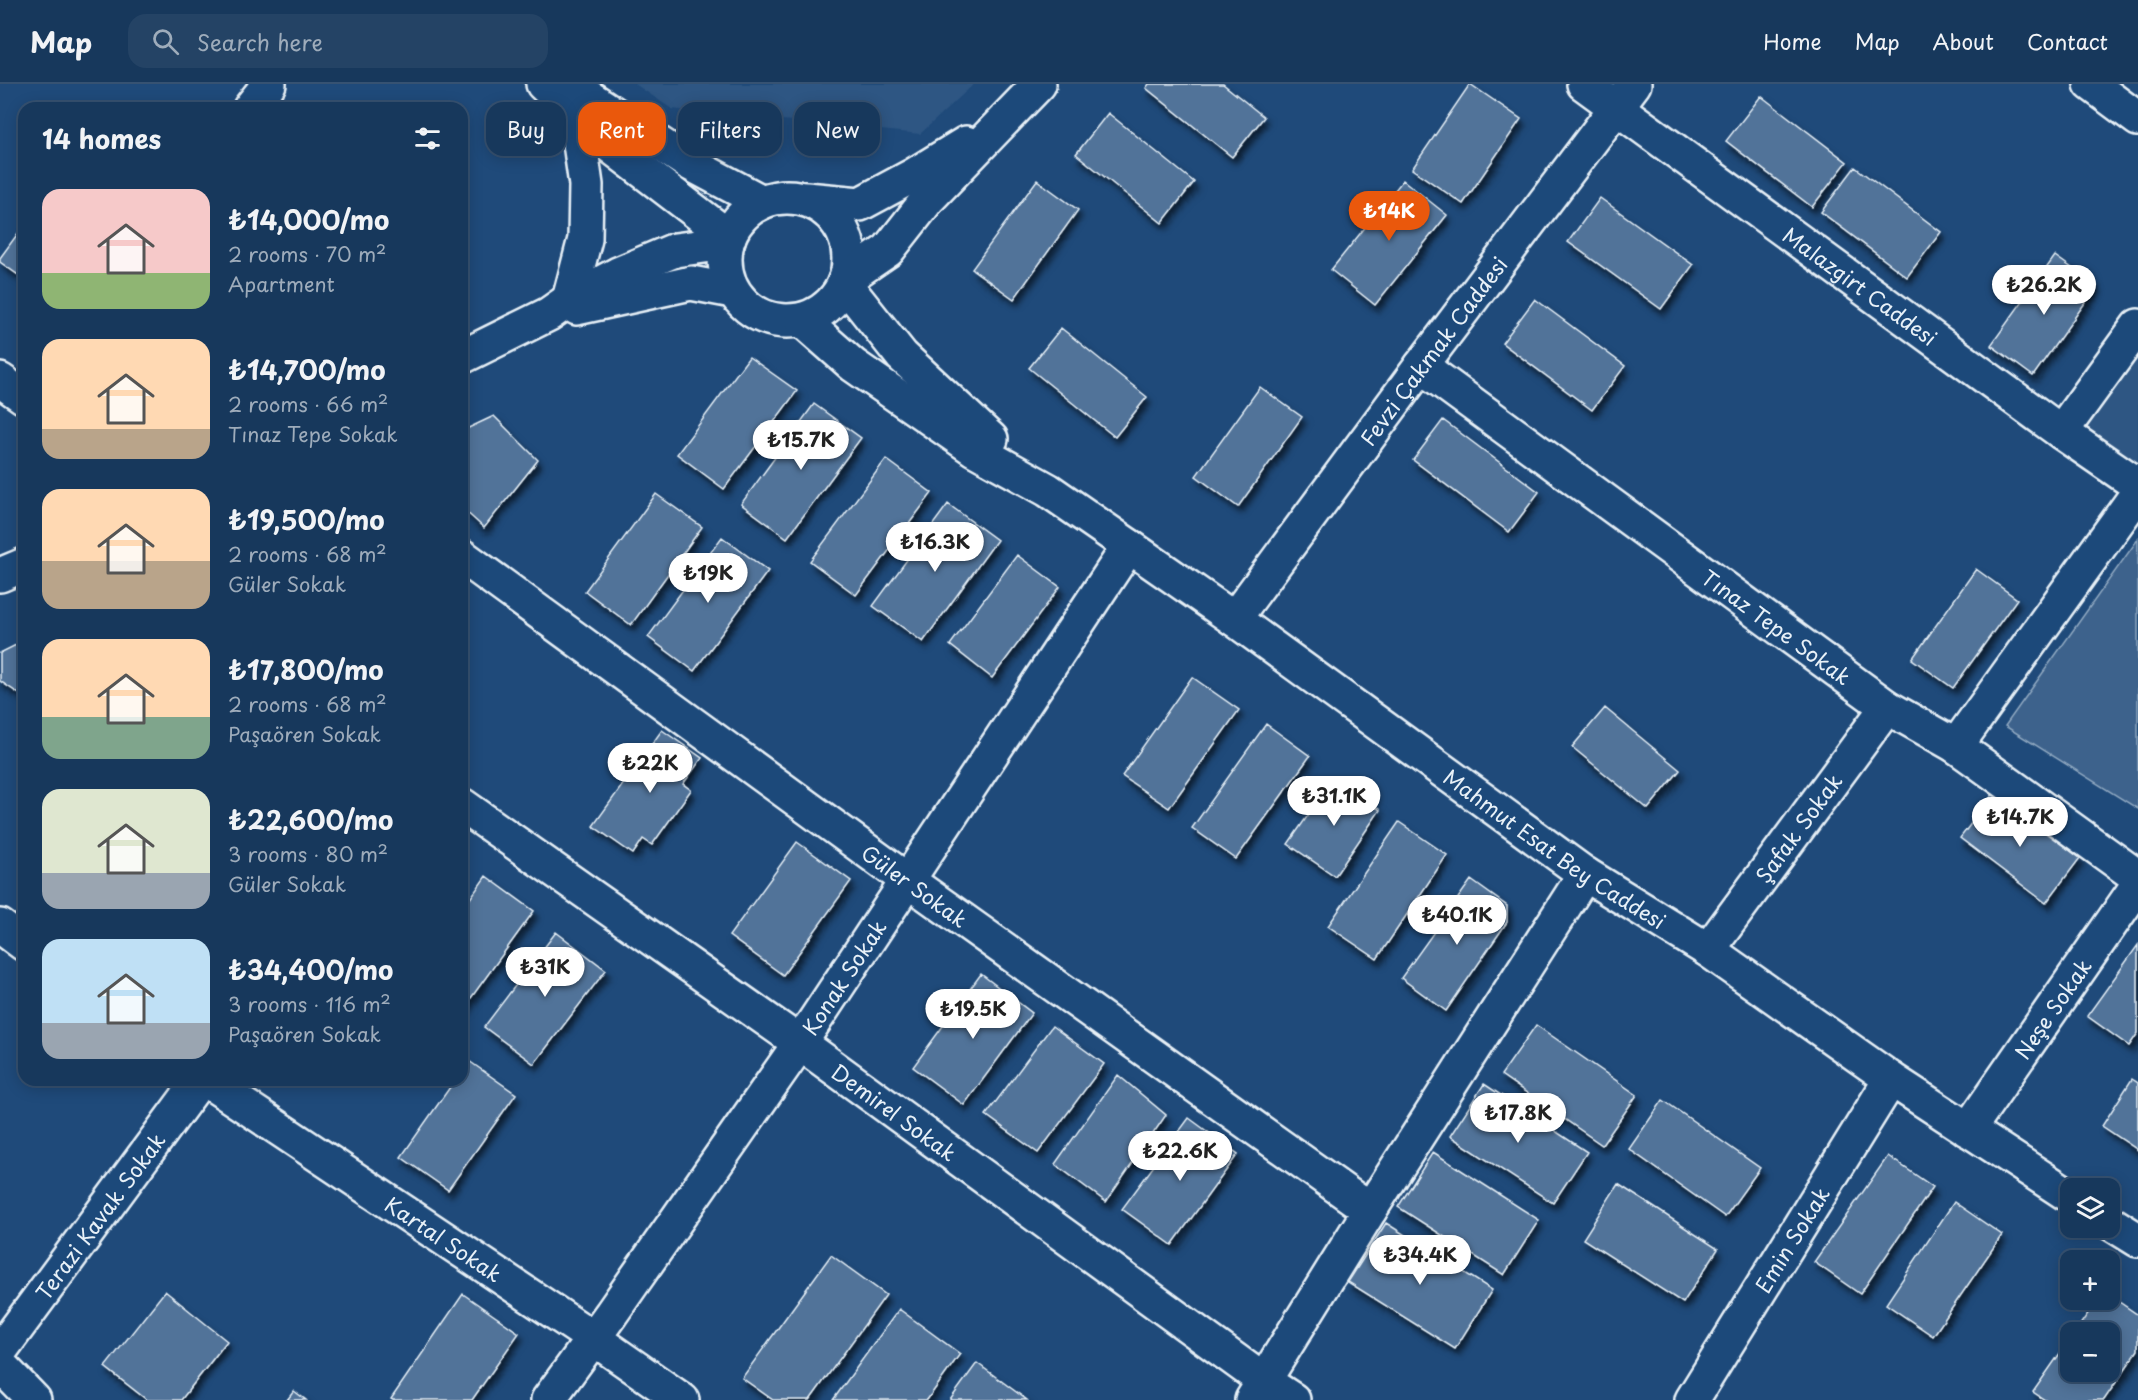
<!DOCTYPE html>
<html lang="en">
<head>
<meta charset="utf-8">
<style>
  :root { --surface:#17385c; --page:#244365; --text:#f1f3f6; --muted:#9eacbb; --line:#365272; --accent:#ea580c }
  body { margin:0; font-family:"Playpen Sans",sans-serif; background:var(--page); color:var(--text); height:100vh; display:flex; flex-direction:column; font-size:22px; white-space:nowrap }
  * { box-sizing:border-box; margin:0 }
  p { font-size:20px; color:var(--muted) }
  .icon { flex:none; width:33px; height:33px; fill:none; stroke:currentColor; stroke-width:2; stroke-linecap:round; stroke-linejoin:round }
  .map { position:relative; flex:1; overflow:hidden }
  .sheet { position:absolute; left:18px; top:18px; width:450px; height:984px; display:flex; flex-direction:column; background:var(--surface); border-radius:18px; box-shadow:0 3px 15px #0003,0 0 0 2px var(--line) }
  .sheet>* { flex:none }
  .guide { position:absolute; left:486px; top:18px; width:570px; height:54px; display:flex; gap:12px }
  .tools { position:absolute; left:2060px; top:1094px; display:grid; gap:12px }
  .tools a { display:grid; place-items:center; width:60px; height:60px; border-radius:12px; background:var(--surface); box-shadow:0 3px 15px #0003,0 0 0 2px var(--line); font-size:30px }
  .price { position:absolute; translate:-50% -51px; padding:0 14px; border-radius:21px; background:#fff; color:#222; font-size:20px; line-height:39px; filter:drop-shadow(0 2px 3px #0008) }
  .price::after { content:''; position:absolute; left:50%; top:36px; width:18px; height:14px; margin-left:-9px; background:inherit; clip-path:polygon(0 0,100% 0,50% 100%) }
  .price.current { background:var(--accent); color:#fff }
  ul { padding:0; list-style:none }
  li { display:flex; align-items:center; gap:18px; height:150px; padding:0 24px }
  li span { display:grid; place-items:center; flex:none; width:168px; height:120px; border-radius:18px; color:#555 }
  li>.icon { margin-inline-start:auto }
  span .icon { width:72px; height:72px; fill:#fffc; stroke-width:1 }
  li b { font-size:26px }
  h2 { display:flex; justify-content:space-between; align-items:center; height:72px; padding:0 24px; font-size:26px }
  .chip { padding:0 21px; border-radius:18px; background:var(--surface); box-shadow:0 3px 15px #0003,0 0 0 2px var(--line); font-size:21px; line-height:54px }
  .chip.current { background:var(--accent); color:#fff }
  header { display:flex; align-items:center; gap:36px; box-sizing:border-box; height:84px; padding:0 30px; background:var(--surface); border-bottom:2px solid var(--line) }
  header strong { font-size:28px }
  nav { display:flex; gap:33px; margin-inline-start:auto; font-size:21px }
  .search { width:420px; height:54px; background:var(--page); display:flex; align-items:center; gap:15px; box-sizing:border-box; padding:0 21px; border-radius:18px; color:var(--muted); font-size:22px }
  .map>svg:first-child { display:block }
  .built { fill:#2e5683 }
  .green { fill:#3c628c; stroke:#92aac2; stroke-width:1.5 }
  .building { fill:#517399; stroke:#e8f1f8; stroke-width:1.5; filter:url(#shadow) }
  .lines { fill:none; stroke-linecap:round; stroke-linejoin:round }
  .minor-casing { stroke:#e8f1f8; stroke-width:38 }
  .tertiary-casing { stroke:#e8f1f8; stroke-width:38 }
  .secondary-casing { stroke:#e8f1f8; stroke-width:38 }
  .minor { stroke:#1f4a7a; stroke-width:33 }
  .tertiary { stroke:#1f4a7a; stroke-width:33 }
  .secondary { stroke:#1f4a7a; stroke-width:33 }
  .labels { text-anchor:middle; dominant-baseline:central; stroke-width:5; stroke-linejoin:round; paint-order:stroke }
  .street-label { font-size:21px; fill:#e8f1f8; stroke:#1f4a7a }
</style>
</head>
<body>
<header>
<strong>Map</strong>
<div class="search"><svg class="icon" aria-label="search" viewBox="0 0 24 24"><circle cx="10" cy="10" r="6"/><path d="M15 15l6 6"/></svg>Search here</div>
<nav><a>Home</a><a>Map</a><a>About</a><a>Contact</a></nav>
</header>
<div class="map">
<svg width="2138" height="1316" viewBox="0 0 2138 1316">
  <defs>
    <filter id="shadow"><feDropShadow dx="3.5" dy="6" stdDeviation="3" flood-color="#0009"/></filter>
  </defs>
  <rect width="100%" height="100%" fill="#1f4a7a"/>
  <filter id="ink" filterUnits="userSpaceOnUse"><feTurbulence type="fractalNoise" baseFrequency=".0167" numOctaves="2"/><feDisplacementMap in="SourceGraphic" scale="12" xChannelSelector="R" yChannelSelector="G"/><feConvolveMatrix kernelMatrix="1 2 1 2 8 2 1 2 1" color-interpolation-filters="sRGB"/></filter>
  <g filter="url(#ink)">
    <path class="built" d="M635,0H974L920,50L672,25Z
      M2138,266V384L2080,344Z"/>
    <path class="green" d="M2138,455V725L2005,642Z"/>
    <path class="building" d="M1149,0H1223L1264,33L1232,73L1146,4Z
      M1470,0L1521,35L1463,120L1412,85Z
      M1761,12L1847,78L1812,123L1726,57Z
      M1108,29L1194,98L1162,139L1076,70Z
      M1855,83L1941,148L1907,193L1821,128Z
      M1037,96L1078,126L1014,215L972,185Z
      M1403,96L1447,131L1375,221L1331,186Z
      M1600,114L1693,181L1661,225L1568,158Z
      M24,141V195L0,178V174Z
      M2055,172L2097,202L2033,292L1991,261Z
      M1535,215L1625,282L1592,326L1502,259Z
      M1061,244L1147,313L1115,353L1029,284Z
      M749,273L797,307L724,405L677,370Z
      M1260,303L1302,333L1238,423L1196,392Z
      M814,320L861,354L787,454L741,420Z
      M494,332L538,376L484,444L462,424V347Z
      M1443,336L1539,408L1509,448L1413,376Z
      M886,375L932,409L856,511L810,477Z
      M656,410L702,443L631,541L585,507Z
      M948,420L997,456L923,558L873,522Z
      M722,453L768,487L694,587L648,553Z
      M1017,471L1060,503L992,594L950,561Z
      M1976,485L2017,515L1953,604L1912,575Z
      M24,557V613L0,597V569Z
      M1192,593L1239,626L1169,724L1122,692Z
      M1605,624L1680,686L1648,725L1572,663Z
      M1266,640L1310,672L1236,775L1192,744Z
      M662,646L702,674L683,700L691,706L652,761L643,755L633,770L593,742Z
      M1334,694L1380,726L1335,792L1288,760Z
      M1994,709L2080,774L2046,819L1960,754Z
      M1399,738L1447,771L1377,875L1328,842Z
      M797,758L851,797L783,891L729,852Z
      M486,792L534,827L463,925L462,826Z
      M1471,796L1507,822V838L1446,927L1401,894Z
      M556,848L606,886L534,980L484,943Z
      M2138,861V949L2129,962L2087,932Z
      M981,890L1032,929L964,1021L913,983Z
      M1536,941L1637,1011L1602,1061L1501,991Z
      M1052,942L1104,980L1038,1069L986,1031Z
      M469,977L516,1010L448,1106L401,1073L455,996H462V986Z
      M1118,991L1166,1031L1106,1118L1055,1080Z
      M2132,995L2138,999V1066L2102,1042Z
      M1484,1000L1587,1068L1553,1119L1450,1052Z
      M1663,1016L1760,1084L1725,1133L1629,1065Z
      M1189,1034L1238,1070L1172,1161L1122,1125Z
      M1433,1068L1539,1136L1504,1191L1398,1123Z
      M1888,1072L1933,1103L1860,1210L1814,1178Z
      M1618,1100L1718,1165L1683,1219L1583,1155Z
      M1954,1118L2002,1151L1933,1252L1886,1220Z
      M1386,1139L1492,1206L1455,1265L1348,1198Z
      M831,1171L886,1211L810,1316H773L742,1294Z
      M165,1207L227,1257L181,1316H147L105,1283Z
      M463,1210L519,1249L472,1316H393L391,1315Z
      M2109,1211L2138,1231V1266L2104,1316H2045L2033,1308L2070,1255V1287H2109V1248H2075L2098,1215H2109Z
      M899,1225L960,1270L927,1316H833Z
      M977,1279L1027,1316H950Z
      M294,1307L306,1316H287Z"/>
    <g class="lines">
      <g class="minor-casing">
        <g id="minor">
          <path d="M2091,0L2138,35"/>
          <path d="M250,24L269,0"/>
          <path d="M569,216L585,155L586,101L576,31"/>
          <path d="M577,224L691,199L733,207"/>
          <path d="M462,273L549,230L569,216L618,190L675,166L727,159"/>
          <path id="s1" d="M1421,282L1887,623L1956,662L2138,793"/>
          <path d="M0,296L24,313"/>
          <path d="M2061,348L2138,242"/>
          <path id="s2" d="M462,472L907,796L1370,1126"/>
          <path d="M0,491L24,481"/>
          <path d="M1956,662L2138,409"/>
          <path id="s3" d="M462,721L800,959L1264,1297L1293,1316"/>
          <path d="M0,842L24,860"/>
          <path id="s4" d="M1708,866L1887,623"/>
          <path id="s5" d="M206,996L593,1254L682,1316"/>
          <path id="s6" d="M1968,1046L2138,801"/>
          <path id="s7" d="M0,1267L200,996"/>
          <path id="s8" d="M548,1316L611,1230L800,959L1129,462"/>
          <path d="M1252,1316L1370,1126L1585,790"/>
          <path id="s9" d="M1692,1316L1891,995"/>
        </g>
      </g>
      <g class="tertiary-casing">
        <g id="tertiary">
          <path id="s10" d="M1584,0L2061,348L2138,401"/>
          <path id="s11" d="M1234,535L1421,282L1634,0"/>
          <path d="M0,1281L34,1316"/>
        </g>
      </g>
      <g class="secondary-casing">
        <g id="secondary">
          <path d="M543,0L601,55L729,153"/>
          <path d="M569,0L689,79L762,118"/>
          <circle cx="787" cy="175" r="62"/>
          <path d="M806,115L860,120L914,91L966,59"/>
          <path d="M847,194L888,166L928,115L1039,0"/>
          <path d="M844,199L902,272L991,355"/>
          <path id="s12" d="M802,236L853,281L974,365L1048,406L1129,462L1234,535L1585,790L1708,866L1891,995L2070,1112"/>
          <path d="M2109,1138L2138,1156"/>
        </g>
      </g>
      <use href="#minor" class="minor"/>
      <use href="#tertiary" class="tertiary"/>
      <use href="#secondary" class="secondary"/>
    </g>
  </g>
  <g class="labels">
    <g class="street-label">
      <text stroke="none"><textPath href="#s10" startOffset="342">Malazgirt Caddesi</textPath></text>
      <text stroke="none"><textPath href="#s11" startOffset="334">Fevzi Çakmak Caddesi</textPath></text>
      <text stroke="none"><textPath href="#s1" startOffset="441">Tınaz Tepe Sokak</textPath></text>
      <text stroke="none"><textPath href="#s4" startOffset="152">Şafak Sokak</textPath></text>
      <text stroke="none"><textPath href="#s12" startOffset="921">Mahmut Esat Bey Caddesi</textPath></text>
      <text stroke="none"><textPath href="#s2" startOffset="560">Güler Sokak</textPath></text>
      <text stroke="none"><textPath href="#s8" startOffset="516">Konak Sokak</textPath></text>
      <text stroke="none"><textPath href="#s6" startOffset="148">Neşe Sokak</textPath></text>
      <text stroke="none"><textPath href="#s3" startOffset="530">Demirel Sokak</textPath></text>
      <text stroke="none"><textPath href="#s7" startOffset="168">Terazi Kavak Sokak</textPath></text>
      <text stroke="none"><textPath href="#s5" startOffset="286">Kartal Sokak</textPath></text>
      <text stroke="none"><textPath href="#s9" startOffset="189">Emin Sokak</textPath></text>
    </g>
  </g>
</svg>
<div class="tools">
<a><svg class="icon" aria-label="layers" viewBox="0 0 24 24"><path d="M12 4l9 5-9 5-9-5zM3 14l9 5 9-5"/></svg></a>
<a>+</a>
<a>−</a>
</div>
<b class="price current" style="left:1389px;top:158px">₺14K</b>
<b class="price" style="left:2044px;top:232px">₺26.2K</b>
<b class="price" style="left:801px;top:387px">₺15.7K</b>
<b class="price" style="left:935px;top:489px">₺16.3K</b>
<b class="price" style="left:708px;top:520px">₺19K</b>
<b class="price" style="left:650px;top:710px">₺22K</b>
<b class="price" style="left:1334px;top:743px">₺31.1K</b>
<b class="price" style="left:2020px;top:764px">₺14.7K</b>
<b class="price" style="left:1457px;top:862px">₺40.1K</b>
<b class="price" style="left:545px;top:914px">₺31K</b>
<b class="price" style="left:973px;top:956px">₺19.5K</b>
<b class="price" style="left:1518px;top:1060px">₺17.8K</b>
<b class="price" style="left:1180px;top:1098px">₺22.6K</b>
<b class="price" style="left:1420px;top:1202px">₺34.4K</b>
<div class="guide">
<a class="chip">Buy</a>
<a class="chip current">Rent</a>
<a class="chip">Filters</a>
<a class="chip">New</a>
</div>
<section class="sheet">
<h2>14 homes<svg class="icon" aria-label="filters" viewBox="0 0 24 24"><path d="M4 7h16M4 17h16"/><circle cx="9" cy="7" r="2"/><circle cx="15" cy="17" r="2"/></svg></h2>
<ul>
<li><span style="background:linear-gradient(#f6c9c9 70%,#8fb573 0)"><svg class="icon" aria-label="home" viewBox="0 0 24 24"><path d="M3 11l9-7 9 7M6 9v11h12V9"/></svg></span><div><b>₺14,000/mo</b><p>2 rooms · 70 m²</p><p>Apartment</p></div></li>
<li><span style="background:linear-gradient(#ffd9b3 75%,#b9a48a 0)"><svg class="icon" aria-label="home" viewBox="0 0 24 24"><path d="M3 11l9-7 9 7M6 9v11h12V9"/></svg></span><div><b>₺14,700/mo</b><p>2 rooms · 66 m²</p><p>Tınaz Tepe Sokak</p></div></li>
<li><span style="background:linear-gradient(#ffd9b3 60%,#b9a48a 0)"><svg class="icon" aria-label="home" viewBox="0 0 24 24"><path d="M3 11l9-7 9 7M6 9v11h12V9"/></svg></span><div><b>₺19,500/mo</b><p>2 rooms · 68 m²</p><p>Güler Sokak</p></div></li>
<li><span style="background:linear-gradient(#ffd9b3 65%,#7fa58c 0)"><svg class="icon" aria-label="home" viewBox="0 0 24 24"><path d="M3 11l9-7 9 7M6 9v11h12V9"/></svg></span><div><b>₺17,800/mo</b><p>2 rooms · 68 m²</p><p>Paşaören Sokak</p></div></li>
<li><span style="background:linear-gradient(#dfe7d0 70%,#9aa5b1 0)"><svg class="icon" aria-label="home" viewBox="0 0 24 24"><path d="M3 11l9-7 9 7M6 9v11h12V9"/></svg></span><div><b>₺22,600/mo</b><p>3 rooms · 80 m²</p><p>Güler Sokak</p></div></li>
<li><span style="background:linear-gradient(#bfe0f5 70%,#9aa5b1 0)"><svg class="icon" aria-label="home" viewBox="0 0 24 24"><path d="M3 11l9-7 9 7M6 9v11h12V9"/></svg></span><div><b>₺34,400/mo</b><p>3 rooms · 116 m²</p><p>Paşaören Sokak</p></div></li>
</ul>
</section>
</div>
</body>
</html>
